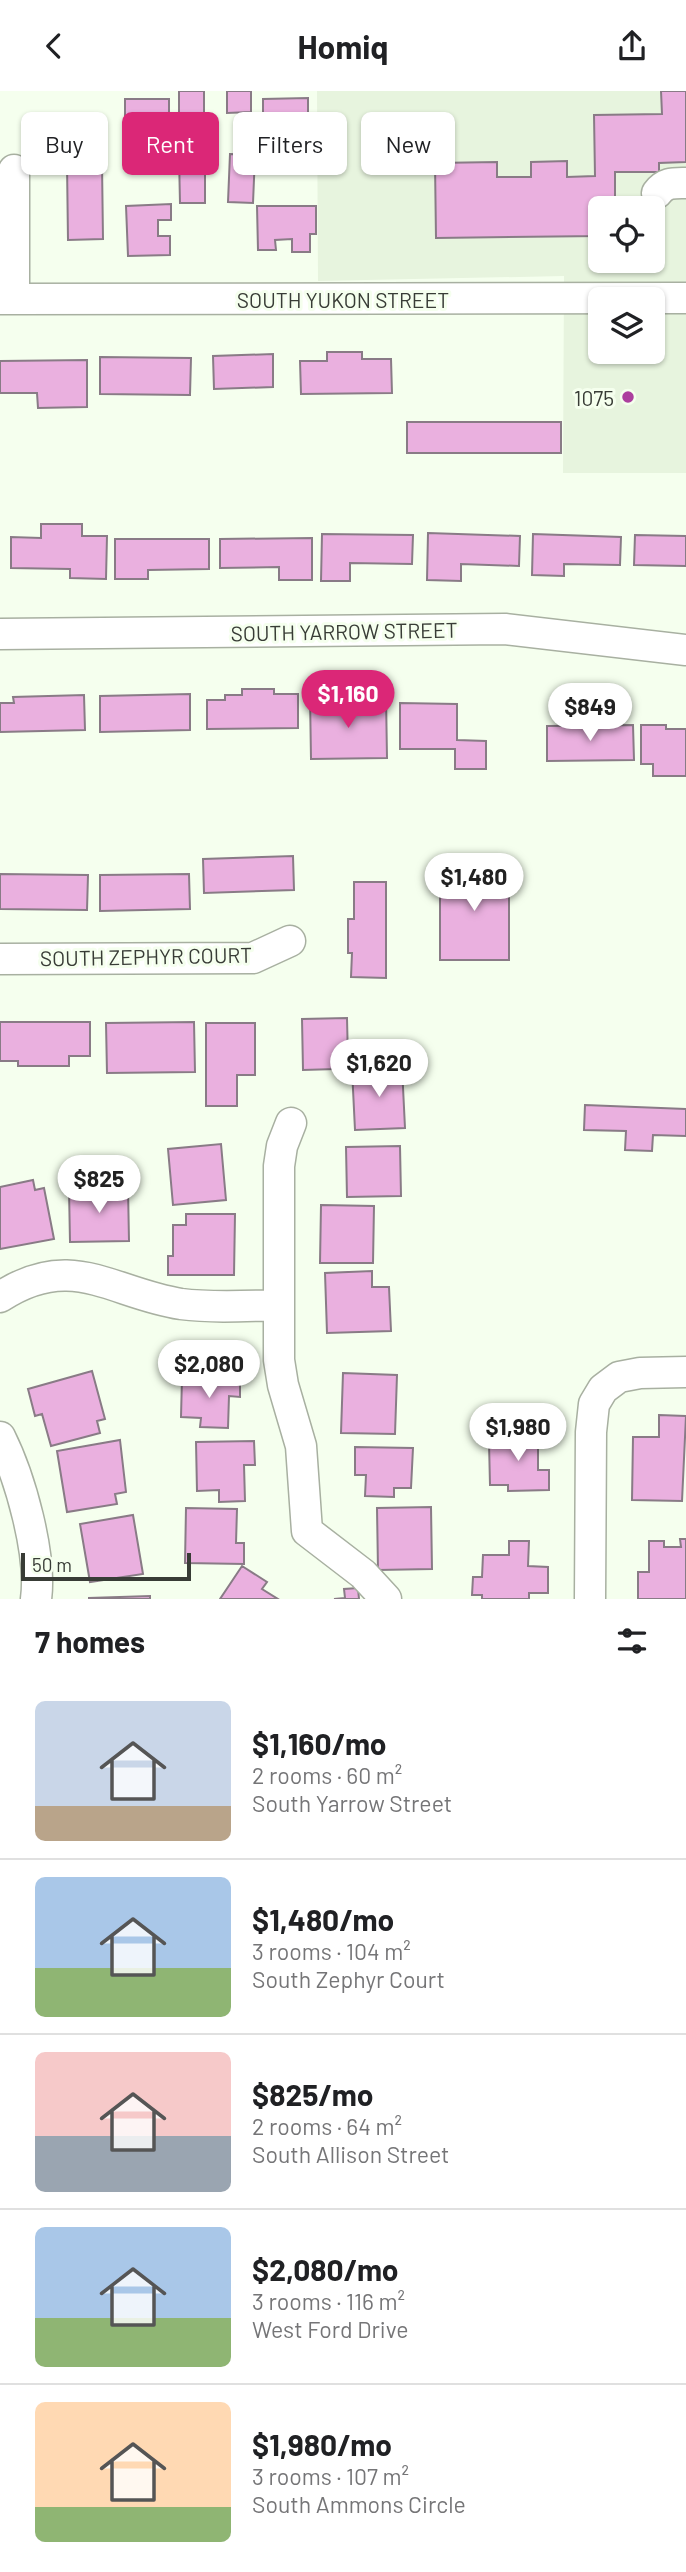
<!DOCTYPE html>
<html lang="en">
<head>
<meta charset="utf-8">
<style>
  :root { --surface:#fff; --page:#f6f6f6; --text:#202124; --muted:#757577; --line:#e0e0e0; --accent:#db2777 }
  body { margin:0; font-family:Barlow,sans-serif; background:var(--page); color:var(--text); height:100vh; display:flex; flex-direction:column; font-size:26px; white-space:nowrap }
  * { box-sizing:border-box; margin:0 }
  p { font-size:23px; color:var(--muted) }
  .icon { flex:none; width:38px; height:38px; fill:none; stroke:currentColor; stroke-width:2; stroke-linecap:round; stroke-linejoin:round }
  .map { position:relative; height:1508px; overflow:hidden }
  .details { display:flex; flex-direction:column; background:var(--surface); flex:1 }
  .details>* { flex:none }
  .top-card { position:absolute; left:21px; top:21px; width:644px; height:63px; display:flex; gap:14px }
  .controls { position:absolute; left:588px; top:105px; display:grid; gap:14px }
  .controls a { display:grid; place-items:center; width:77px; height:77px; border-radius:10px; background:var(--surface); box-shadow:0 2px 5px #0004; font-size:35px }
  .scale { position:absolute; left:21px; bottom:18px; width:170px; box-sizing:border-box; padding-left:7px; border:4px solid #383c36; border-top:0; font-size:19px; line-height:24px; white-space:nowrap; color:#383c36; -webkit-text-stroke:5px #f5ffee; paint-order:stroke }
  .price { position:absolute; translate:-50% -60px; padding:0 16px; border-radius:24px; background:#fff; color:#222; font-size:23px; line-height:46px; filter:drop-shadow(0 2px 4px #0008) }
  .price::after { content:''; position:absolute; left:50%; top:42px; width:21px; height:16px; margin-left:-10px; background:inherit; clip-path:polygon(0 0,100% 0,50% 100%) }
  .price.active { background:var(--accent); color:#fff }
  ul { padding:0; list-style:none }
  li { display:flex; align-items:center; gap:21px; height:175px; padding:0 35px }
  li+li { border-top:2px solid var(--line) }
  li span { display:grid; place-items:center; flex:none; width:196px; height:140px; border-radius:10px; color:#555 }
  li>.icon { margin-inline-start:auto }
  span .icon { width:84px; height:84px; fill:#fffc; stroke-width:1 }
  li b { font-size:30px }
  h2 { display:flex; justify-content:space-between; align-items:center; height:84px; padding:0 35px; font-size:30px }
  .chip { padding:0 24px; border-radius:10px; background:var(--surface); box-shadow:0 2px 5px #0004; font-size:24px; line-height:63px }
  .chip.active { background:var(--accent); color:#fff }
  header { display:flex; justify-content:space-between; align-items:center; height:91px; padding:0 35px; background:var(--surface); font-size:32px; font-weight:700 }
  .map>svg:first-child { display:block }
  .built { fill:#e7f4de; fill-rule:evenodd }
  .building { fill:#eab0df; stroke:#897b86; stroke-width:2 }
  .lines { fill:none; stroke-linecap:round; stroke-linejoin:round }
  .minor-casing { stroke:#a8b0a1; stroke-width:33 }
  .minor { stroke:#fff; stroke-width:30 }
  .poi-dot { fill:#ac3f9e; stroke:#f5ffee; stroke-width:2.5 }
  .labels { text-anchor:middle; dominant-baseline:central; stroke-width:6; stroke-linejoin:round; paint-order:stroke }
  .street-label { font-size:21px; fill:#383c36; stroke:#f5ffee }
  .poi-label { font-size:21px; fill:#383c36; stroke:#f5ffee; text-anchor:end }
</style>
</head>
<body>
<header><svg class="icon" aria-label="back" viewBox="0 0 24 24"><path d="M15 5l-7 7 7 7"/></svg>Homiq<svg class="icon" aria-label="share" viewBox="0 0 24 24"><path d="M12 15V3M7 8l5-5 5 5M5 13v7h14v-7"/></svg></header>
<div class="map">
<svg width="686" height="1508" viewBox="0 0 686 1508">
  <rect width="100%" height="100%" fill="#f5ffee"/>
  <path class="built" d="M317,0H686V382H563L564,185L318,190ZM600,117H653V170H600ZM600,208H653V261H600Z"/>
  <path class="building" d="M179,0H204V22H179Z
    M227,0H251V21L227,22Z
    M661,0H686V71L659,72V81H615V117H600V145L436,147L435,72L497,71V86H531V71L567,70V86L595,85L594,24L662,23Z
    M308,7V61L259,62V43H274L273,27H263V8Z
    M125,8H169V26H159V42H174V61H125Z
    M230,63L255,64L253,112L228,111Z
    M179,65H205V112H180Z
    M67,73H102L103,148L68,149Z
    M171,113V129H158V145H170V164L128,165L126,115Z
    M257,115H316V143H310V161H292V148L275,149L276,159H258Z
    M327,261H362V268H391L392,302L301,303L300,270H327Z
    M273,263V296L214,298L213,265Z
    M100,266L191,267L190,304L100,303Z
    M87,269V316L38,317L37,302H0V270Z
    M407,331H561V362H407Z
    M41,433H82V445H107L106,488L70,487V478L11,477V446L41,447Z
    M428,442L520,445L519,475L461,473V490L427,489Z
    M322,443L413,444L412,473L350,472V490H321Z
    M533,443L621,446L620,474L564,473V485L532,484Z
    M635,444L686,445V475L634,474Z
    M312,447V489H279V476L220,477V448Z
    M115,448H209V478L148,479V488H115Z
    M242,598H274V603H298V637L207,638V609H225V604H242Z
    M190,603V639L100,641V605Z
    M84,604L85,639L0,641V612H14L13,606Z
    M310,605H333V623H363V605H386L387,667L311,668Z
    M400,612L457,613V649L486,650V678H455V658H400Z
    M633,634L634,669L547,670V635Z
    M641,634H666V638H686V685H653V673H641Z
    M293,765L294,799L204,802L203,768Z
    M440,775H509V869H440Z
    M0,783L88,784L87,819L0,818Z
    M189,783L190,818L100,820V784Z
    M354,791H386V887L351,886L352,862H348V828H354Z
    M347,927L348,969H336V978L303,979L302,928Z
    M0,931H90V965H69V975H18V970H0Z
    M194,931L195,981L107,982L106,932Z
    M206,932H255V984H237V1015H206Z
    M402,976L405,1037L355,1039L352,978Z
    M585,1014L686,1018V1045L653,1044L652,1060L625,1059L626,1040L584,1039Z
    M221,1053L226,1109L173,1114L168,1058Z
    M400,1055L401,1105L347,1106L346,1056Z
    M33,1089L35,1099L44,1097L54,1148L0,1158V1096Z
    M128,1097L129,1150L70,1151L69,1098Z
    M321,1114L374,1115L373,1172H320Z
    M186,1123H235L234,1184H168V1165H173V1134H186Z
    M372,1180V1196H389L391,1240L327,1242L325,1182Z
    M92,1280L105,1328L97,1330L100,1342L51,1355L42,1323L35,1325L28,1298Z
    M343,1282L397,1284L395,1343L341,1342Z
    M182,1287L240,1289V1306L229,1305L228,1337L200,1336L201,1327L181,1326Z
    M659,1324L686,1325L682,1410L632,1409L633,1346H659Z
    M513,1339H538V1379H549V1399L508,1400V1394H490L489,1351H513Z
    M120,1349L126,1401L115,1403L117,1413L67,1421L57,1360Z
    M254,1350L255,1374H244L245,1410L219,1411V1399L197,1400L196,1351Z
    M355,1356L413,1357L411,1397H394V1406L365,1405L366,1384H355Z
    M431,1416L432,1478L378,1479L377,1417Z
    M186,1417L237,1418L236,1452H244V1473L185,1472Z
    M133,1424L143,1483L90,1491L80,1433Z
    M680,1448H686V1508H638V1481H649V1450H664V1456H681Z
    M509,1450H529L528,1475L548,1476V1502H529V1508H482V1504H472L473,1486H482L483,1464H509Z
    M242,1475L267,1491L262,1498L278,1508H220Z
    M358,1497L359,1508H334L345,1507L344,1498Z
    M150,1505V1508H89V1507Z"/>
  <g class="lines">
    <g class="minor-casing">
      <path id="minor" d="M14,79V208
        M657,102C665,91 674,92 686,92
        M0,208L686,207
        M0,543L505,538L686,559
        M0,868L253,867L290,850
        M291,1032L282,1055L279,1075V1269L283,1294L301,1355L307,1440L363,1483L386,1508
        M0,1206C72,1159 111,1202 181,1213C212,1217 247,1215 278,1214
        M0,1346C20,1386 42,1463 36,1508
        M590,1508L591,1341L594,1313L603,1298L619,1286L640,1282L686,1281"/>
    </g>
    <use href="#minor" class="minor"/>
  </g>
  <circle class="poi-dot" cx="628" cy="306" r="7"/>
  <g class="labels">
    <g class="street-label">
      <text x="343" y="208">SOUTH YUKON STREET</text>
      <text transform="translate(344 540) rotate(-1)">SOUTH YARROW STREET</text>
      <text transform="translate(146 865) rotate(-1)">SOUTH ZEPHYR COURT</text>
    </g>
    <g class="poi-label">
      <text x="614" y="306">1075</text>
    </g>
  </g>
</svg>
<div class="controls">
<a><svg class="icon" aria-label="locate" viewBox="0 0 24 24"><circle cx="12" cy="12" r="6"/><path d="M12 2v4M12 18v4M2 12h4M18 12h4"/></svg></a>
<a><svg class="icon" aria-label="layers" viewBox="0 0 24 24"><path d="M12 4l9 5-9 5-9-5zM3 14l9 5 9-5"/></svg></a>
</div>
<div class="scale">50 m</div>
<b class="price active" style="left:348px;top:639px">$1,160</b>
<b class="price" style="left:590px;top:652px">$849</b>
<b class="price" style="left:474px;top:822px">$1,480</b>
<b class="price" style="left:379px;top:1008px">$1,620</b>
<b class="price" style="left:99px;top:1124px">$825</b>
<b class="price" style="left:209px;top:1309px">$2,080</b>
<b class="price" style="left:518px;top:1372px">$1,980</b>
<div class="top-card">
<a class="chip">Buy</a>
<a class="chip active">Rent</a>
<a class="chip">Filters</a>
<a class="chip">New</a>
</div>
</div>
<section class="details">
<h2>7 homes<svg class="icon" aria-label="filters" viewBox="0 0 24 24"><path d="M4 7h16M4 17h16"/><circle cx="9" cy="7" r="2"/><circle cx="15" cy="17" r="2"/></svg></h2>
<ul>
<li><span style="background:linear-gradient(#c9d6e8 75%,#b9a48a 0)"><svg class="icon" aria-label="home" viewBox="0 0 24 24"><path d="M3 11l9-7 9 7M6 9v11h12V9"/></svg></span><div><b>$1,160/mo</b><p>2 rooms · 60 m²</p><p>South Yarrow Street</p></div></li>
<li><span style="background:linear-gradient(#a9c7e8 65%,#8fb573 0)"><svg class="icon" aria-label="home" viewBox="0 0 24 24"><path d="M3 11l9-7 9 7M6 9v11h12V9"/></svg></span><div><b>$1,480/mo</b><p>3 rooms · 104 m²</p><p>South Zephyr Court</p></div></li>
<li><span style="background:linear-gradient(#f6c9c9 60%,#9aa5b1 0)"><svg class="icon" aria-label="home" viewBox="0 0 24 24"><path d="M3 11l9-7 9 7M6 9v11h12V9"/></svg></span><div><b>$825/mo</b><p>2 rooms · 64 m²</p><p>South Allison Street</p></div></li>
<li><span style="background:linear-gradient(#a9c7e8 65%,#8fb573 0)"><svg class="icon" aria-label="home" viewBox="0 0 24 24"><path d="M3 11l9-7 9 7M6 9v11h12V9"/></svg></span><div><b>$2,080/mo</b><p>3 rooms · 116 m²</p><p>West Ford Drive</p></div></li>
<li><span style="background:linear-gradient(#ffd9b3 75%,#8fb573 0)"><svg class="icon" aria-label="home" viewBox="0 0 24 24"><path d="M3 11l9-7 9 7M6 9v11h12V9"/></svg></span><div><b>$1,980/mo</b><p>3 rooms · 107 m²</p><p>South Ammons Circle</p></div></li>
</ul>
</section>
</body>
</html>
